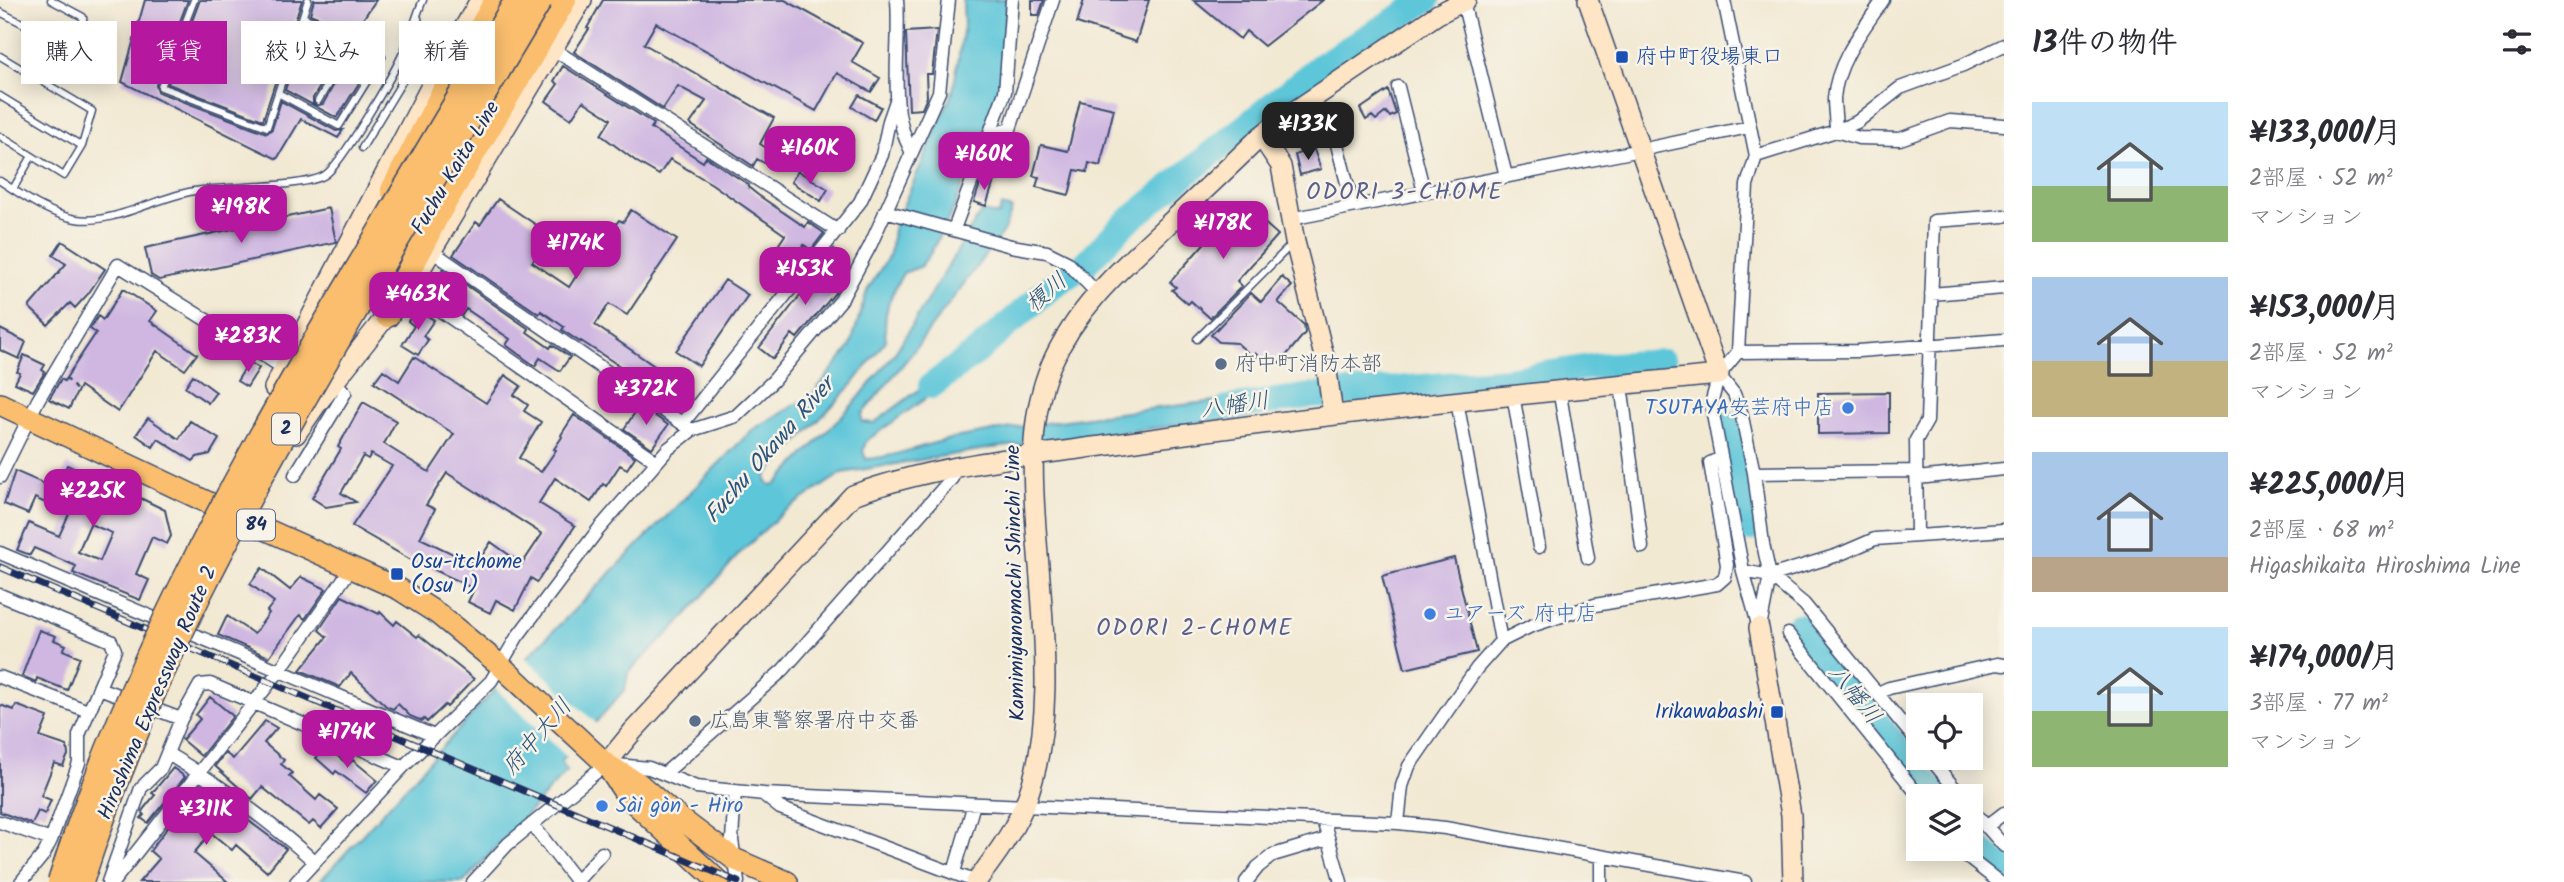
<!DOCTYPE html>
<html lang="ja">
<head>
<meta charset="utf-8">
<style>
  :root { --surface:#fff; --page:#f2f2f3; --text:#2b2b33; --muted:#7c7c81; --accent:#b5179e }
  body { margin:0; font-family:Kalam,"Klee One",sans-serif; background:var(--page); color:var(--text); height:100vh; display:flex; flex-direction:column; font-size:26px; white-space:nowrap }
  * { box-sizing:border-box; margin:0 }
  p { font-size:23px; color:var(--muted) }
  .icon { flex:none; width:38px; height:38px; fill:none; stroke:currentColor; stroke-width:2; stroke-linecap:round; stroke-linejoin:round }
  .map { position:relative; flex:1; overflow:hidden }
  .side { display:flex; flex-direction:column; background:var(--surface); width:560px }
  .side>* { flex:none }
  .banner { position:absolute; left:21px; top:21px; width:665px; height:63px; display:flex; gap:14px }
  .fabs { position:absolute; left:1906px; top:693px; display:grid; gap:14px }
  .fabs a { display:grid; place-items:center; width:77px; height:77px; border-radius:0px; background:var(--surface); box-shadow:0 4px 18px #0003; font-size:35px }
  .price { position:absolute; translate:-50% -60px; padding:0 16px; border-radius:14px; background:var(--accent); color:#fff; font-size:23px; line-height:46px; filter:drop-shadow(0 2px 4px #0008) }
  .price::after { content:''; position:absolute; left:50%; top:42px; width:21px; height:16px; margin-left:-10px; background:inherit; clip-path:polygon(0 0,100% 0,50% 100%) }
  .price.active { background:#222; color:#fff }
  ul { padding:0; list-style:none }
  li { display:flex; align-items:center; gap:21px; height:175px; padding:0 28px }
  li span { display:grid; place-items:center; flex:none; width:196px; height:140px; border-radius:0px; color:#555 }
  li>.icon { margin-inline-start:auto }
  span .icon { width:84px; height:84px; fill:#fffc; stroke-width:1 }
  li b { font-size:30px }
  h2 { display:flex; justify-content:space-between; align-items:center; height:84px; padding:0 28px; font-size:30px }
  .pill { padding:0 24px; border-radius:0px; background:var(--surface); box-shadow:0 4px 18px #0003; font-size:24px; line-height:63px }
  .pill.active { background:var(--accent); color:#fff }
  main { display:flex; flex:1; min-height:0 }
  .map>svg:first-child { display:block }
  .water { fill:#5dc6d9; stroke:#3c7a9c; stroke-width:2 }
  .pier { fill:#f2e9d3 }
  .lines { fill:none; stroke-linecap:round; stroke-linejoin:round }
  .river { stroke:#5dc6d9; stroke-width:26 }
  .building { fill:#cfb7e1; fill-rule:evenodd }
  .lane-casing { stroke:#3b4b70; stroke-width:9 }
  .street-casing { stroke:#3b4b70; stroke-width:15 }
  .secondary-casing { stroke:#3b4b70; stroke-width:22 }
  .primary-casing { stroke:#3b4b70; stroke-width:24 }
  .highway-casing { stroke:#3b4b70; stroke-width:27 }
  .path { stroke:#3b4b70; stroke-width:2.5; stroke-dasharray:5 5; stroke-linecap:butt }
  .lane { stroke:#fff; stroke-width:6 }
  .street { stroke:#fff; stroke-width:12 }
  .secondary { stroke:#fde5c5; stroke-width:19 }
  .primary { stroke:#fabe6e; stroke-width:21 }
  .highway { stroke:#fabe6e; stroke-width:24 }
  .rail-casing { stroke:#1b2f5e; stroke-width:7 }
  .rail { stroke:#f7f3e8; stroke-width:4.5; stroke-dasharray:13; stroke-linecap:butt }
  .highway-bridge-casing { stroke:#3b4b70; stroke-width:27; stroke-linecap:butt }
  .highway-bridge { stroke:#fabe6e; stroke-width:24 }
  .transit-dot { fill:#1a4fb4; stroke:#f7f3e8; stroke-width:2.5 }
  .service-dot { fill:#5c6f8a; stroke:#f7f3e8; stroke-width:2.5 }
  .shop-dot { fill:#3f7fe0; stroke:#f7f3e8; stroke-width:2.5 }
  .labels { text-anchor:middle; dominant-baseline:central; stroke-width:5; stroke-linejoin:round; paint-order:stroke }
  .shield { fill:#f7f3e8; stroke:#5d6a87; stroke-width:2 }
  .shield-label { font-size:19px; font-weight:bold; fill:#1b2f5e }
  .transit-label { font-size:21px; fill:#164399; stroke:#f7f3e8; text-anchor:start }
  .street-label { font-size:21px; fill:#1b2f5e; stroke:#f7f3e8 }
  .service-label { font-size:21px; fill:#4e5e75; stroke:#f7f3e8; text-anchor:start }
  .shop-label { font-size:21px; fill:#366cbe; stroke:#f7f3e8; text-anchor:start }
  .neighbourhood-label { font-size:23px; letter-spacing:2px; fill:#5a5f8c; stroke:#f7f3e8 }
  .water-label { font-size:23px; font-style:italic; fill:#2c557d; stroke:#f7f3e8 }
</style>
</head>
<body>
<main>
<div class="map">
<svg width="2004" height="882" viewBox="0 0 2004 882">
  <rect width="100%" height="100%" fill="#f7f3e8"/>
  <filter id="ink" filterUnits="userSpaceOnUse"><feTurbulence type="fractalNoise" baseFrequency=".0143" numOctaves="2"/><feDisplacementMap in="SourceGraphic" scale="14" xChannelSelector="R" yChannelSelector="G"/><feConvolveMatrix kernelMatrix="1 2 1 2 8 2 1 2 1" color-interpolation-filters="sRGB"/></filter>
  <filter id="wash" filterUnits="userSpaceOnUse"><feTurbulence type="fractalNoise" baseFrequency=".00686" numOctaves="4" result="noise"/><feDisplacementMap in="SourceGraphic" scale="28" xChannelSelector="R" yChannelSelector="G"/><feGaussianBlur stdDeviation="1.57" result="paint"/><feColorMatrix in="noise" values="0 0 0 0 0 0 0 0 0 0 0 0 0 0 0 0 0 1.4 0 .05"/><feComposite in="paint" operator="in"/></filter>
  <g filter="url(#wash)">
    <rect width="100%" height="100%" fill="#f2e9d3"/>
    <path class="water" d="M963,0H1007L1000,93L953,210L930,254L920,267L903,273C890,297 882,312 886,340L853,384L767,474L766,481L770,485L776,484L857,400L895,353L981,212L999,215L1001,206L1012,209L1004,230L909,357L862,414V422L874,423L954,364L964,371L866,441L863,451L866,459C897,457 927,443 959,437C1058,419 1159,408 1259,396L1262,415L992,448L842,473L782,513L739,554L683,619L628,673L625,689L561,762L567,771L464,882H319L488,697L752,430L812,395L850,347L867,291L890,254L893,229L953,91L964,26Z"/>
    <path class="pier" d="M524,656L598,725L569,759L494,687Z"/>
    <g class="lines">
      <path class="river" d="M931,386L978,351L1052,286L1083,266L1122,226L1320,66L1427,0
        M1227,408L1311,396L1508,380L1596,366L1663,362
        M1728,423L1735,443L1749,529
        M1798,626L1937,796
        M1970,840L1995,862L2004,868"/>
    </g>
    <g id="blocks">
      <path class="building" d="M145,0H188L156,85L158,92L267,133L272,129L281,101L336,131L343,130L338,138L301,119L277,159L122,82Z
        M200,0H302L263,120L168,84Z
        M314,0H376L354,32L310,14Z
        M603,0H785L863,43L852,62L880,78L871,92L837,73L816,111L656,23L644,44L774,118L760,144L773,152L766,164L757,159L753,166L690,124L706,101L678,86L663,109L574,52L589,29L587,28Z
        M1032,0H1044L1039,15H1032Z
        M1084,0H1149L1136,42L1077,23Z
        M1193,0H1323L1264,46L1246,31L1240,39Z
        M306,24L347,42L313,98V103L316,106L323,104L360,38L366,41L360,43L359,49L374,59L337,118L285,90Z
        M937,30L932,74H926L927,97L922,109L909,110L906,32Z
        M563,66L654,124L651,128L703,162L706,157L749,185L748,187L758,195L805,227L808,222L824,233L811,250L804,245L790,265L773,253L785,235L712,184L670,159L659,175L637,162L601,135L611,119L583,101L571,119L546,101L558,84L554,81Z
        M1388,90L1396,114L1390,117L1386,112L1376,120L1372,116L1366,120L1360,109Z
        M859,95L881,107L874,120L852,107Z
        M1080,101L1114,109L1100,166L1089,163L1087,172L1075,170L1069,195L1036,187L1039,177L1033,176L1041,145L1068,151Z
        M1313,147L1321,169L1300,175L1295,155Z
        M798,171L828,189L821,201L791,182Z
        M982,178L994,181L986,206L974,202Z
        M498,199L551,235L532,262L569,287L597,244L601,246L619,220L623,222L631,210L677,240L627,315L609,304L595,325L689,390L676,408L650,390L649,385L581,341L580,342L562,330L564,327L541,311L539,314L453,255L476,222L480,225Z
        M1241,202L1278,235L1237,281L1242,286L1210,318L1191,301L1188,304L1172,290L1176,287L1170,282Z
        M329,208L336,242L159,280L151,275L145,248Z
        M62,241L105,269L88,294L75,308L70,303L48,325L29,307L66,264L53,255Z
        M834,249L842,271L830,286L836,290L835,293L797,338L792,334L773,359L759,348L819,271L817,270Z
        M443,269L529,329L527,332L550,348L552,345L570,357L560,371L540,358L535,366L506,345L510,339L466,309L462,315L445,303L452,292L435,281Z
        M1282,277L1292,286L1278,302L1304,325L1305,333L1280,363L1275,359L1269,366L1256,354V360L1237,343L1219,342L1211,335L1251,293L1261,302Z
        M725,280L748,295L699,366L676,351Z
        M123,289L157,311L150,321L197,354L185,370L157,351L118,412L80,386L69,409L49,399L61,379L64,381L96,333L90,329L98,316L103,320Z
        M417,309L434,320L423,336L428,340L418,355L402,345L414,326L408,321Z
        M0,329L26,342L19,359L0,350Z
        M24,355L45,365L42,370L45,372L33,391L15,383L20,373L17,372Z
        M414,357L486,403L505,375L521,386L514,395L528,405L524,411L541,422L519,458L541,472L556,450L554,449L562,437L561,435L574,415L635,457L627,469L620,465L606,486L603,484L591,502L555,478L539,503L575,526L537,582L531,578L515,610L496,600L490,613L468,602L474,589L427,566L425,568L352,526L392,466L371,454L368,459L363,456L341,493L356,502L326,507L312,498L341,449L338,447L363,402L396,421L384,444L429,472L454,434L374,382L383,370L399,381ZM447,473L542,534L522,564L491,542L476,565L420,538L435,509L426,505Z
        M249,362L259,368L247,387L237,381Z
        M193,375L216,392L208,403L185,387Z
        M1889,392V433L1818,434V393Z
        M640,405L668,425L652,448L624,429Z
        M148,418L179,439L190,421L219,439L210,454L197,457L193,461L158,439L153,447L136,435Z
        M67,465L95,478L93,483L126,498L128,492L165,510L171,536L167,544L152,537L136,574L149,580L140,600L73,573L76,566L34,548L30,555L17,550L29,523L59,536L69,514L35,498L28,514L4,504L15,471L56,489ZM90,524L112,533L100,561L78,552Z
        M1454,558L1477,652L1405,669L1382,576Z
        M262,568L290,590L301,577L326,589L305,619L300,615L269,657L218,635L227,616L254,634L269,613L267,611L274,602L250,584Z
        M342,596L379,614L380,612L394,625L397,621L417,637L419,635L474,679L447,707L445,705L427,722L424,719L422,721L410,716L398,704L393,709L386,706L351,673L340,687L300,670L327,637L319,630Z
        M39,630L56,636L54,640L66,645L63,650L80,657L67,690L37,678L36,682L22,676Z
        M210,697L233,716L201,756L182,740L200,719L196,715Z
        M0,705L14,710L16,705L48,717L40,737L67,746L68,755L63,766L54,763L41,796L51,800L45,814L38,811L32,824L0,812Z
        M265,721L277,728L264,743L284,760L281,764L292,773L289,776L316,800L320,795L338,809L321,828L313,821L309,825L262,787L252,799L215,766L225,753L233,759Z
        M326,746L348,765L353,760L377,780L366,793L336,771L334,774L316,758Z
        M173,768L185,777L148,823L141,818L144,815L142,811L155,795L152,793Z
        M188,800L203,813L207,808L230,828L241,815L286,849L267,872L236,845L232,850L211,833L194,853L228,882H139L159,859L150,851Z"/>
    </g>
  </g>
  <g filter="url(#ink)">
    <use href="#blocks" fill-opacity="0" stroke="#3b4b70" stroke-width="2"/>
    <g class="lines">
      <g class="lane-casing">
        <path id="lane" d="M194,0L161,87L267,127L308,0
          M0,12L70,47L79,45L84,29L83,17L51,0
          M303,17L355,39L318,101
          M0,56L92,111L82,146
          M278,93L339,126L382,57L364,46
          M0,96L82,146L64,176L0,136
          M362,148L420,52L422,38L418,18
          M0,181C24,196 48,214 76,219C112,225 157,197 194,191C223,186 305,188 325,175C341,165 392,76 402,55C411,37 415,18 423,0
          M13,189L32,156
          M1197,339L1292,244"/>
      </g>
      <g class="street-casing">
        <path id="street" d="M897,0C901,51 887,105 911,151
          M1724,0L1756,156
          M1463,2L1506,176
          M553,49L838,231
          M1398,87L1424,192
          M1333,129L1353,206
          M991,130L999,132L1010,129L1053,0
          M1836,131L1859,138L1900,139L1950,121L2004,125
          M1836,131C1836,121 1834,109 1834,98C1837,61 1863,30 1883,0
          M885,211L1011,246L1047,252L1067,262L1097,293
          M1290,219L1626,153L1749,127
          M954,229L1005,92L1012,0
          M433,252L689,428
          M408,288L657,462
          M1931,294L2004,288
          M1738,352L1858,351L2004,340
          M1719,375L1734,394L1741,412L1754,473L1763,544L1770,576L1760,627
          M1621,384L1642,547
          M1559,389L1588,558
          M1513,394L1539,547
          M1457,401L1501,641
          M683,423L860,202L882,155L889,121L897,98
          M1754,473L1916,471
          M295,475L345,393L335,381
          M0,477L38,400L118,265L285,369
          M1917,478L2004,469
          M1917,535L1916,440L1927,421L1934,221L2004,216
          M0,553L434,736
          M1743,571L1770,576L1838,555L1875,539L2004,530
          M1770,576L1804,604L1918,743
          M0,595L111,641L115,650L79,735V763L51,840L44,854L21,882
          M1759,628L1743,571L1711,404L1719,375L1738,352L1747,185L1756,156L1836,131L1857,122L1900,88L1963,65L2004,45
          M1788,634L1919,796
          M0,677L88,711
          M99,688L181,719
          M1878,693L1889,688L1997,664L2004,665
          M168,754C221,785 269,821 315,862
          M1930,758L1961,796
          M664,774L783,670L952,478L955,467
          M735,791L732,840L738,882
          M764,795L780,808L977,882
          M1970,808L2004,846
          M1323,820L1341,882
          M0,822L51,840
          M1398,823L1402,786L1409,766L1477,668L1501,641L1531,626L1595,605L1717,584L1725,577L1727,565L1710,463L1721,458
          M532,824L577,882
          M1986,827L2004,813
          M1961,849L1967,857L1999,882
          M954,872L974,804
          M108,882L141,788L161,768L181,719L200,685L210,684L403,767
          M113,882L279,671L352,567
          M296,882L403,767L491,681L517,637L598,530L668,449L692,430L736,416L773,381L841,300L870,246L939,92L949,0
          M473,882L508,844L606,764L649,768L696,787L764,794L1398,823L1445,828L1745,882
          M576,882L602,853
          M1246,882L1258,867L1273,855L1327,839
          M1601,882V856"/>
      </g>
      <g class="secondary-casing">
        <path id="secondary" d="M1261,136L1281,166L1295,242L1326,364L1333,415
          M417,275L582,0
          M274,388L434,80L480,0
          M296,434L316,405L395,305
          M1759,628L1791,815L1793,882
          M606,764L633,731L853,495C939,463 1033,456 1123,443C1321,414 1520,394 1719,375L1588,0
          M976,882C994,858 1012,834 1024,806C1058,725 1042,614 1036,528C1032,474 1029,416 1051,365C1075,310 1118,271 1161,231C1194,200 1228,168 1261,136L1284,118L1438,14L1466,0"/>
      </g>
      <g class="primary-casing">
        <path id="primary" d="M0,404L245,520L399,589L438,614L500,665L606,764L638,783L669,810L734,859L787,882
          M609,769L627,796L719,882"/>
      </g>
      <g class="highway-casing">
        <path id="highway" d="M393,190L442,95L497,0
          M387,315L437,215L564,0"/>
      </g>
      <path class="path" d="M66,378L79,393"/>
      <use href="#lane" class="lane"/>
      <use href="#street" class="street"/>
      <use href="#secondary" class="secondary"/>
      <use href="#primary" class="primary"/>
      <use href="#highway" class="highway"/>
      <g class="rail-casing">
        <path id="rail" d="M0,567L738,882"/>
      </g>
      <use href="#rail" class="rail"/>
      <g class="highway-bridge-casing">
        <path id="highway-bridge" d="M60,882C129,666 237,472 352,278C407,185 462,93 517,0
          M81,882C144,684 243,502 348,323C411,215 476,108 540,0"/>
      </g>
      <use href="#highway-bridge" class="highway-bridge"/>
    </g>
  </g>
  <g class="transit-dot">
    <rect x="1615" y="50" width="14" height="14" rx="3.5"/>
    <rect x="390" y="567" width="14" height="14" rx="3.5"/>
    <rect x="1770" y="705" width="14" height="14" rx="3.5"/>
  </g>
  <g class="service-dot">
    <circle cx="1221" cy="364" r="7"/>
    <circle cx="695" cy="721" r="7"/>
  </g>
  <g class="shop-dot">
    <circle cx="1848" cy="408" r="7"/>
    <circle cx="1430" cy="614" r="7"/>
    <circle cx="602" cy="806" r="7"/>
  </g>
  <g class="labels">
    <g class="shield">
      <rect x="272" y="413.5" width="28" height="31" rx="5"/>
      <rect x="237" y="509.5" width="38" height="31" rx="5"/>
    </g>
    <g class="shield-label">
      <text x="286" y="429">2</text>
      <text x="256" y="525">84</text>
    </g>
    <g class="transit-label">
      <text x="1636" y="57">府中町役場東口</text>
      <text x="411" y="562">Osu-itchome<tspan x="411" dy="24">(Osu 1)</tspan></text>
      <text x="1763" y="712" text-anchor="end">Irikawabashi</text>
    </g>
    <g class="street-label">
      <text transform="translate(456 168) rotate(-59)">Fuchu Kaita Line</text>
      <text transform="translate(1016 583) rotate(-91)">Kamimiyanomachi Shinchi Line</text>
      <text transform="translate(158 693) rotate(-67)">Hiroshima Expressway Route 2</text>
    </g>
    <g class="service-label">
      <text x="1235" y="364">府中町消防本部</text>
      <text x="709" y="721">広島東警察署府中交番</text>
    </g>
    <g class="shop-label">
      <text x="1834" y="408" text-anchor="end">TSUTAYA安芸府中店</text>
      <text x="1444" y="614">ユアーズ 府中店</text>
      <text x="616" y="806">Sài gòn - Hiro</text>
    </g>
    <g class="neighbourhood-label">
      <text x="1405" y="193">ODORI 3-CHOME</text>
      <text x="1195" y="629">ODORI 2-CHOME</text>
    </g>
    <g class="water-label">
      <text transform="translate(1047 293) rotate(-40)">榎川</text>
      <text transform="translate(1235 406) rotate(-8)">八幡川</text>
      <text transform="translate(770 451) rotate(-49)">Fuchu Okawa River</text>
      <text transform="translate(1854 695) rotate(51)">八幡川</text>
      <text transform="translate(538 737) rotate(-49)">府中大川</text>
    </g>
  </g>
</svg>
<div class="fabs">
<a><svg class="icon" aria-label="locate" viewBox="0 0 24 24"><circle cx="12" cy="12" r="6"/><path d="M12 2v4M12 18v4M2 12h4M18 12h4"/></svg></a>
<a><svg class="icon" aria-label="layers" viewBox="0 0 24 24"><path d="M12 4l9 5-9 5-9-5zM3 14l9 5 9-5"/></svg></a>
</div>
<b class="price active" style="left:1308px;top:162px">¥133K</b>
<b class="price" style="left:810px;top:186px">¥160K</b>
<b class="price" style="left:984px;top:192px">¥160K</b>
<b class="price" style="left:241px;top:245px">¥198K</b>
<b class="price" style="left:1223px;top:261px">¥178K</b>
<b class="price" style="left:576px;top:281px">¥174K</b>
<b class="price" style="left:805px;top:307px">¥153K</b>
<b class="price" style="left:418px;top:332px">¥463K</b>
<b class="price" style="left:248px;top:374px">¥283K</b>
<b class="price" style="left:646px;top:427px">¥372K</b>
<b class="price" style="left:93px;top:529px">¥225K</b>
<b class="price" style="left:347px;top:770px">¥174K</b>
<b class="price" style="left:206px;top:847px">¥311K</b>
<div class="banner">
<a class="pill">購入</a>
<a class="pill active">賃貸</a>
<a class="pill">絞り込み</a>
<a class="pill">新着</a>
</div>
</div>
<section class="side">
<h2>13件の物件<svg class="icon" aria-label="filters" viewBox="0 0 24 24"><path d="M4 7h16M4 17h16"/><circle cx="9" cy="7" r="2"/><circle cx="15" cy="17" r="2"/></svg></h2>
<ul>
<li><span style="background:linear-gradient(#bfe0f5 60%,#8fb573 0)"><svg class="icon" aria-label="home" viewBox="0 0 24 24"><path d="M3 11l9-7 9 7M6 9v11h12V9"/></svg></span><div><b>¥133,000/月</b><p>2部屋 · 52 m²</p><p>マンション</p></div></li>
<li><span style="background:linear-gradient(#a9c7e8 60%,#c2b280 0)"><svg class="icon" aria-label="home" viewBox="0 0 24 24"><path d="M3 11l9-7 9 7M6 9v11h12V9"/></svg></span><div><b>¥153,000/月</b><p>2部屋 · 52 m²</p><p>マンション</p></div></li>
<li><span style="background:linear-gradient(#a9c7e8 75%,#b9a48a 0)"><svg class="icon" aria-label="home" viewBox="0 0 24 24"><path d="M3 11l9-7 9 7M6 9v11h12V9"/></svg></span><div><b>¥225,000/月</b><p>2部屋 · 68 m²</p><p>Higashikaita Hiroshima Line</p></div></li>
<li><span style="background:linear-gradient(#bfe0f5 60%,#8fb573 0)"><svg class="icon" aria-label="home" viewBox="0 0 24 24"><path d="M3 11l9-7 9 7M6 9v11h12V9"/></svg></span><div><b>¥174,000/月</b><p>3部屋 · 77 m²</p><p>マンション</p></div></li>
</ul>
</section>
</main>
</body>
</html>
